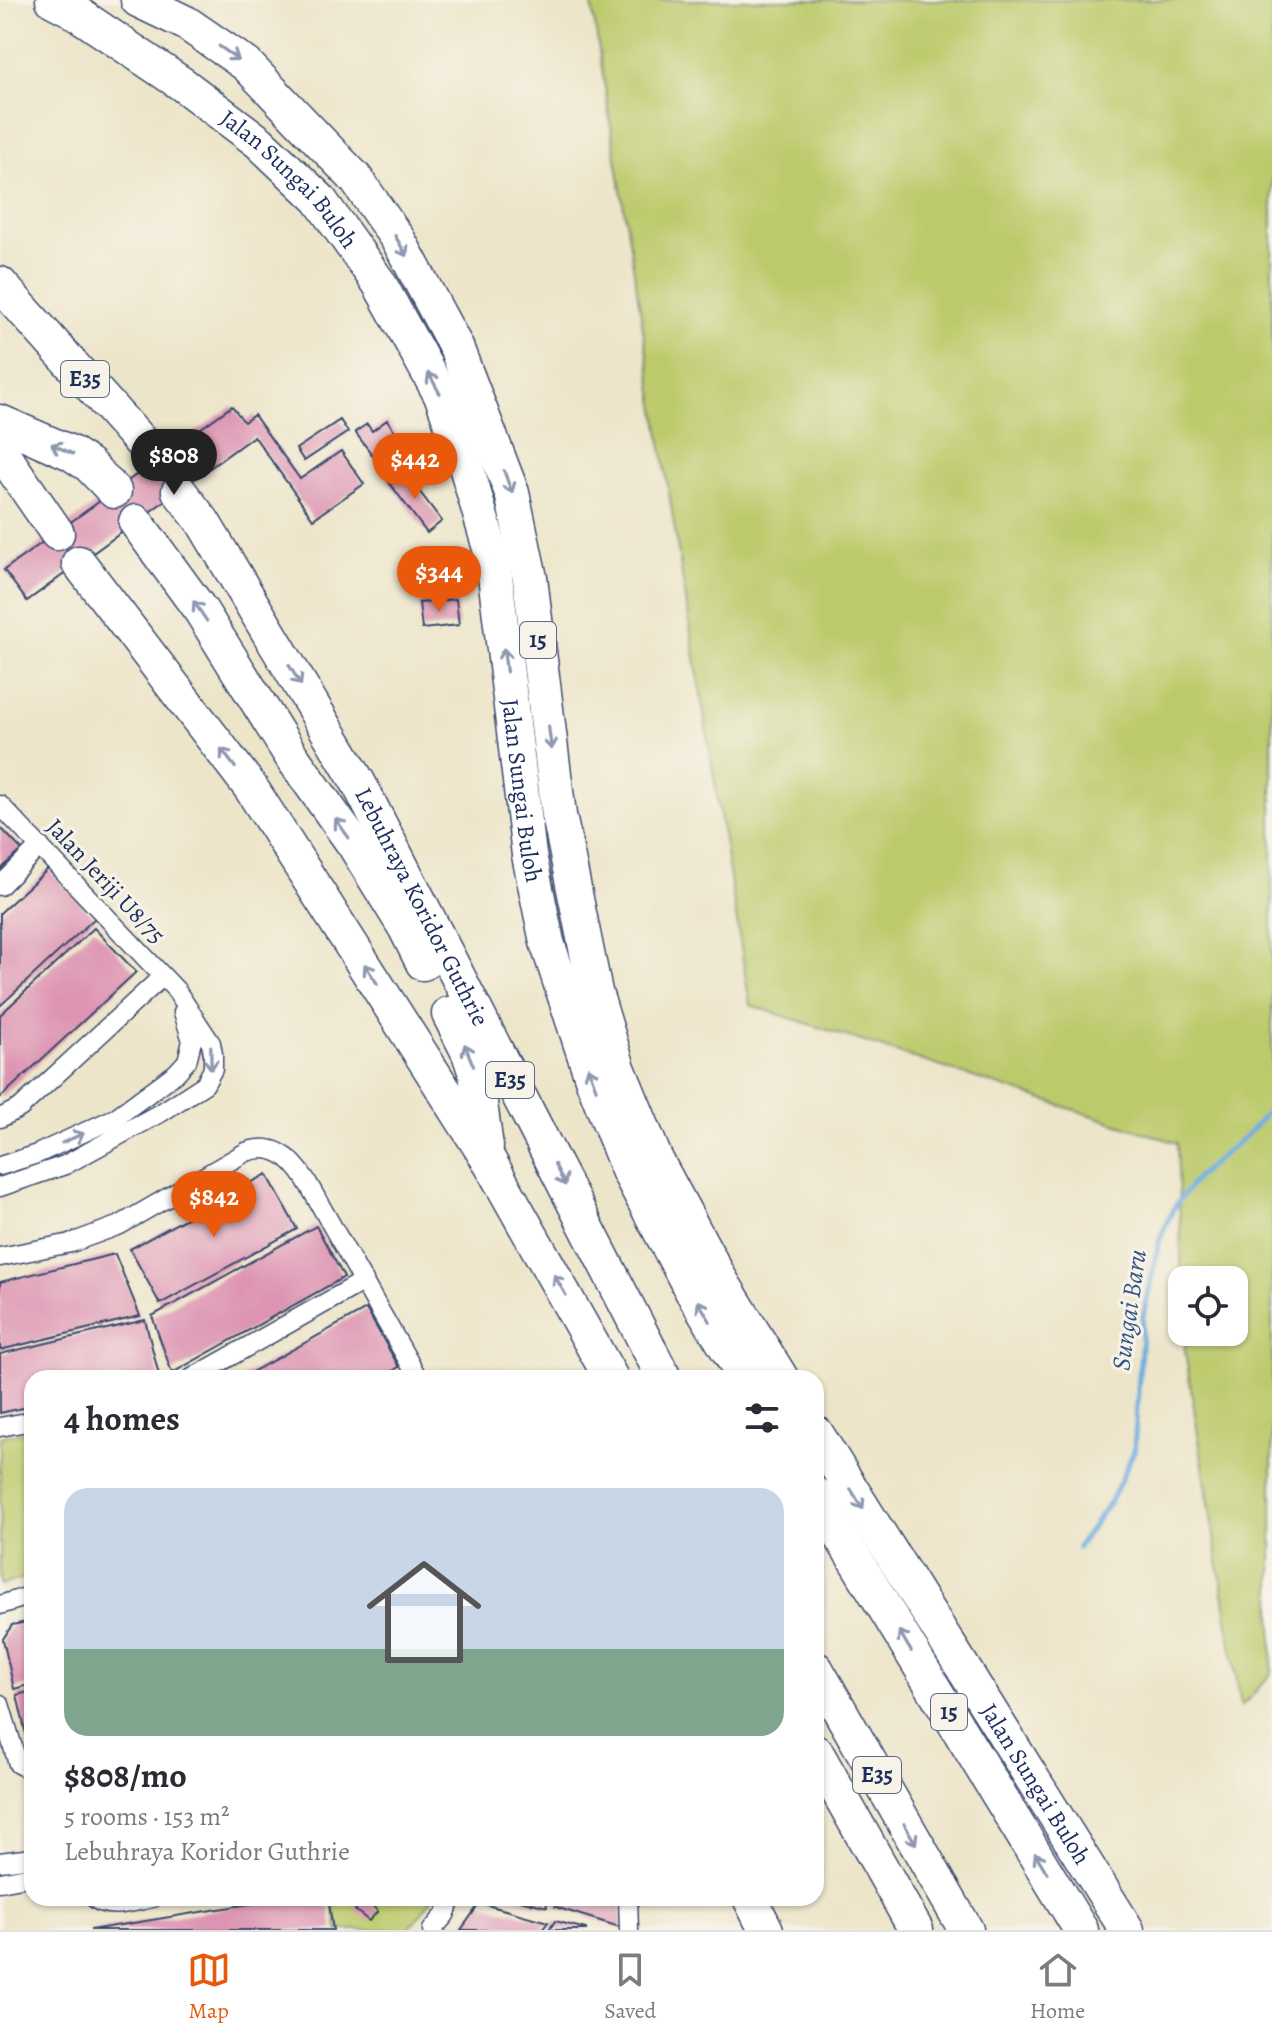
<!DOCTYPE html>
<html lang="en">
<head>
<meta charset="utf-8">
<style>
  :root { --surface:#fff; --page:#f2f2f3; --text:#2b2b33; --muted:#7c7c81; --line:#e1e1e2; --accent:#ea580c }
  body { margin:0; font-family:Alegreya,serif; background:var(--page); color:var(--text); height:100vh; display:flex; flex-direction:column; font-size:30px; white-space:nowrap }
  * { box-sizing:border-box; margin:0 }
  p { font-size:26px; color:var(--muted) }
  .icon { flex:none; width:44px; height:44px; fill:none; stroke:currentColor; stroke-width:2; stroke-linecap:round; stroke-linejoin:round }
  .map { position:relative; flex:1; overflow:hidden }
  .panel { position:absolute; left:24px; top:1370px; width:800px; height:536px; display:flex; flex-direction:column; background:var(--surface); border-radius:24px; box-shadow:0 2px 6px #0004 }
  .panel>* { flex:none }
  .controls { position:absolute; left:1168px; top:1266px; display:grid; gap:16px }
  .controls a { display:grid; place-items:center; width:80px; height:80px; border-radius:16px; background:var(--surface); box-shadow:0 2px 6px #0004; font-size:40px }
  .price { position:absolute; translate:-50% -68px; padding:0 18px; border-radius:28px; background:var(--accent); color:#fff; font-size:26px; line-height:52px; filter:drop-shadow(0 2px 4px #0008) }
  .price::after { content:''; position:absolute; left:50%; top:48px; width:24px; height:18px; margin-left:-12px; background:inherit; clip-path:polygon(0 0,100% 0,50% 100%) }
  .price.on { background:#222; color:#fff }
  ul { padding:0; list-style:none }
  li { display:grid; align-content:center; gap:16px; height:424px; padding:0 40px }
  li span { display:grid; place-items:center; height:248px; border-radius:24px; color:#555 }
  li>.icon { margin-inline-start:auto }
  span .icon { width:144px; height:144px; fill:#fffc; stroke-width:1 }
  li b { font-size:34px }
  h2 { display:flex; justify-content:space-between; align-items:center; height:96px; padding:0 40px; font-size:34px }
  .menu { display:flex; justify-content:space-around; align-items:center; height:112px; border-top:2px solid var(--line); background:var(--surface); font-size:22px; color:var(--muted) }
  .menu a { display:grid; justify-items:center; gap:4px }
  .menu .on { color:var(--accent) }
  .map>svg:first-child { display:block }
  .green { fill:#bdca6c; stroke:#6c7c65; stroke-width:2 }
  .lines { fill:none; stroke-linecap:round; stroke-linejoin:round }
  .stream { stroke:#6aacde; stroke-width:5 }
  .building { fill:#dd94b2 }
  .street-casing { stroke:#3a4a6e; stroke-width:21 }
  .highway-casing { stroke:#3a4a6e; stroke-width:37 }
  .street { stroke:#fff; stroke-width:18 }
  .highway { stroke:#fff; stroke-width:34 }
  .oneway { stroke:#8d97ae }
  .labels { text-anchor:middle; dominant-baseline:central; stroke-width:6; stroke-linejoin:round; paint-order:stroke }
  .shield { fill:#f7f3e8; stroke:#5d6a87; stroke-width:2 }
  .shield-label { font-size:22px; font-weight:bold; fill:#1b2f5e }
  .street-label { font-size:24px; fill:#1b2f5e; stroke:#f7f3e8 }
  .water-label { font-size:26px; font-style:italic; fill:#335484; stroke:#f7f3e8 }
</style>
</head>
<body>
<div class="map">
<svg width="1272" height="1930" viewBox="0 0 1272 1930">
  <rect width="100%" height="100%" fill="#f7f3e8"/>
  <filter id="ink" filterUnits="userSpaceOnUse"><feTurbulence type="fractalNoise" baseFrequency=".0125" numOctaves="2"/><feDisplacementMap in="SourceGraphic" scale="16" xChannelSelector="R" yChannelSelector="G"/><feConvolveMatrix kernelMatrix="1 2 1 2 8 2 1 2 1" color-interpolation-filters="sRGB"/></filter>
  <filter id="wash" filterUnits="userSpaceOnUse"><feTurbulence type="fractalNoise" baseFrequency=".006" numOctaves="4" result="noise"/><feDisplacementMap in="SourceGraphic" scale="32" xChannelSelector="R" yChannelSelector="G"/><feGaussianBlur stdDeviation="1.8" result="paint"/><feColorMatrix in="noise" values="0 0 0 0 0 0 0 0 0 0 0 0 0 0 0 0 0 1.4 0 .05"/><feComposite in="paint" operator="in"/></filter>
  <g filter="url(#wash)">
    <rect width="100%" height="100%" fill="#ede5c9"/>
    <path class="green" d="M591,0H1272V1673L1241,1707L1185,1351L1184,1332H1234V1280H1182L1177,1143L750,1005Z
      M32,1430V1576L0,1585V1437Z
      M332,1898H433L408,1930H338Z"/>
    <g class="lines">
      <path class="stream" d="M1078,1547L1113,1497L1134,1451L1143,1317L1159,1241L1173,1209L1197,1177L1249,1133L1272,1106"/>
    </g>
    <g id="blocks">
      <path class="building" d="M232,406L244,422L254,415L300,479L341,451L364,484L313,519L254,436L27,601L4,570Z
        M340,420L348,432L304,461L296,449Z
        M387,420L402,441L388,451L395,460L383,469L355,432L367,424L372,431Z
        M403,470L442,521L427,533L388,481Z
        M418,567L447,572L443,594L414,588Z
        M456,599L459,625L422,629L419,603Z
        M0,827L22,850L0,870Z
        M48,869L95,918L0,1006V913Z
        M94,928L136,972L0,1098V1015Z
        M267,1174L297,1229L160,1304L130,1249Z
        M316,1226L344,1277L172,1373L152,1316Z
        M115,1254L140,1316L0,1350V1282Z
        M366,1309L399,1367L380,1378H241Z
        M145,1320L159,1375L147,1378H32V1406L0,1413V1354Z
        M32,1621V1684L14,1689L3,1639L12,1625Z
        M32,1691V1748L29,1747L17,1695Z
        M287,1898H328L333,1930H90Z
        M516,1898H546L547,1907L516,1899Z
        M553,1898H619L623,1928L555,1907Z
        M364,1899L378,1911L369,1921L355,1910Z
        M480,1903L548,1922L542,1930H461Z
        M555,1921L586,1929V1930H549Z"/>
    </g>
  </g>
  <g filter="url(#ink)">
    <use href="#blocks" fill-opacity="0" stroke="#3a4a6e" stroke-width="2"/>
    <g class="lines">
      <g class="street-casing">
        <path id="street" d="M0,805L176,990L211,1043L213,1054V1069L205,1084L162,1112L65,1165L0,1187
          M0,886L40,846
          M0,1118L20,1108L163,976
          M0,1166L37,1154L115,1118L176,1073L187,1061L192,1041L183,1012
          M0,1257L71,1243L120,1225L246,1152C274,1142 291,1157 306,1180L418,1378
          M192,1378L364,1281
          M0,1427L32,1421
          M0,1605L32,1595
          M0,1704L18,1764L32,1771
          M0,1862L32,1858
          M0,1882L32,1876
          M94,1898C108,1911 135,1901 153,1898
          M628,1898L629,1930
          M432,1930L445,1915L452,1898"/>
      </g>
      <g class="highway-casing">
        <g id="highway">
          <path id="s1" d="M53,0L72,10L182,84L259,142L319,199L379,283L442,397L464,459L493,559L529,855L547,942L593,1081L628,1170L692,1291L745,1378"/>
          <path d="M138,0L186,23L247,65L356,179L399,241L456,347L512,493L530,578L559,815L595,992L618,1068L655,1158L720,1279L781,1378"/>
          <path d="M0,284L157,460"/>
          <path d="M0,422L71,453L89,465L114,491"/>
          <path d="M0,450L57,533"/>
          <path id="s2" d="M179,491L203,522L358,782L664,1378"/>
          <path d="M136,522L201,611L292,757L355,846L405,927L423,963"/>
          <path d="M79,563L251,788L488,1159L611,1378"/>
          <path d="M449,1014L469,1053L476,1074L486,1147"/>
          <path id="s3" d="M816,1433L1127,1930"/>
          <path d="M816,1495L1081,1930"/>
          <path d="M816,1669L966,1930"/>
          <path d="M816,1752L916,1930"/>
          <path d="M750,1898L766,1930"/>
        </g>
      </g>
      <use href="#street" class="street"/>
      <use href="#highway" class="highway"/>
    </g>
    <defs><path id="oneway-shaft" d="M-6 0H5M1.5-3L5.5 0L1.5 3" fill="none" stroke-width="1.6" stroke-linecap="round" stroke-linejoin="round" transform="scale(2)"/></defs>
    <g class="oneway">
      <use href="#oneway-shaft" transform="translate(229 53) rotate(35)"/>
      <use href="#oneway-shaft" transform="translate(401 246) rotate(60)"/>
      <use href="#oneway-shaft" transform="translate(434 383) rotate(-119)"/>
      <use href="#oneway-shaft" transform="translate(62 449) rotate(-155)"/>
      <use href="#oneway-shaft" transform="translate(508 482) rotate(70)"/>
      <use href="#oneway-shaft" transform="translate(200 611) rotate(-124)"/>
      <use href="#oneway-shaft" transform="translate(505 660) rotate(-97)"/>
      <use href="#oneway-shaft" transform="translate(295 675) rotate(59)"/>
      <use href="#oneway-shaft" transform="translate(550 738) rotate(83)"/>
      <use href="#oneway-shaft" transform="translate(228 758) rotate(-127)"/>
      <use href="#oneway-shaft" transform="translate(342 828) rotate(-125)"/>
      <use href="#oneway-shaft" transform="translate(371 974) rotate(-123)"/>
      <use href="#oneway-shaft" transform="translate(469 1055) rotate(-112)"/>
      <use href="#oneway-shaft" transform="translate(211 1058) rotate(89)"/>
      <use href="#oneway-shaft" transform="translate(592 1078) rotate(-110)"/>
      <use href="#oneway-shaft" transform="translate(73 1138) rotate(-24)"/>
      <use href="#oneway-shaft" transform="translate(560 1175) rotate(63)"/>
      <use href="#oneway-shaft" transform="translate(560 1285) rotate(-120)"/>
      <use href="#oneway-shaft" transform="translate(704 1311) rotate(-121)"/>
      <use href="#oneway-shaft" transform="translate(857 1499) rotate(58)"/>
      <use href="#oneway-shaft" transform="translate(905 1641) rotate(-121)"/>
      <use href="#oneway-shaft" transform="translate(910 1834) rotate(60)"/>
      <use href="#oneway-shaft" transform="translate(1041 1863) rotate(-121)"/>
    </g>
  </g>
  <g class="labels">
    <g class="shield">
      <rect x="61" y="361" width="48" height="36" rx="6"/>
      <rect x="520" y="622" width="36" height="36" rx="6"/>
      <rect x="486" y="1062" width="48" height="36" rx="6"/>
      <rect x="931" y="1694" width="36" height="36" rx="6"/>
      <rect x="853" y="1757" width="48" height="36" rx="6"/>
    </g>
    <g class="shield-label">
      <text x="85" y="379">E35</text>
      <text x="538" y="640">15</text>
      <text x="510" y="1080">E35</text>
      <text x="949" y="1712">15</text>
      <text x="877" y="1775">E35</text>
    </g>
    <g class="street-label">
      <text stroke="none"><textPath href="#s1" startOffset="298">Jalan Sungai Buloh</textPath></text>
      <text stroke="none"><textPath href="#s1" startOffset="970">Jalan Sungai Buloh</textPath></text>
      <text transform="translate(106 881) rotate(47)">Jalan Jeriji U8/75</text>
      <text stroke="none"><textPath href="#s2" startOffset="482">Lebuhraya Koridor Guthrie</textPath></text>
      <text stroke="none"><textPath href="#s3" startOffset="414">Jalan Sungai Buloh</textPath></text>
    </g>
    <g class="water-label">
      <text transform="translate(1129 1310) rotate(-82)">Sungai Baru</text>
    </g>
  </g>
</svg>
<div class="controls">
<a><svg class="icon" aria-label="locate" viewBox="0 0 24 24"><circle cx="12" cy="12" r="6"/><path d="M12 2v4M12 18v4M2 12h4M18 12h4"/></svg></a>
</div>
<b class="price on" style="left:174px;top:497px">$808</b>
<b class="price" style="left:415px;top:501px">$442</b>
<b class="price" style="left:439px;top:614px">$344</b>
<b class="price" style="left:214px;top:1239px">$842</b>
<section class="panel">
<h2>4 homes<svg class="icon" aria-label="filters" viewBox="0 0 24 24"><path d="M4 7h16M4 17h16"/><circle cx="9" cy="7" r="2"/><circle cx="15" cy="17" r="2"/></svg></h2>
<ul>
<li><span style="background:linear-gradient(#c9d6e8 65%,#7fa58c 0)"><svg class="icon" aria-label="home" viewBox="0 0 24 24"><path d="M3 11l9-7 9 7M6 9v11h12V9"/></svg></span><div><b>$808/mo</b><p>5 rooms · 153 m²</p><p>Lebuhraya Koridor Guthrie</p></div></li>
</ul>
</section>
</div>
<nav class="menu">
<a class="on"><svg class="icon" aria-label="map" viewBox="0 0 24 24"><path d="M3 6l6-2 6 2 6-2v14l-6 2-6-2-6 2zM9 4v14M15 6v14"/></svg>Map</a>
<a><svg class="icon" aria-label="saved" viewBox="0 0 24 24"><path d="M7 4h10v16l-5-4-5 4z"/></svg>Saved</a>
<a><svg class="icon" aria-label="home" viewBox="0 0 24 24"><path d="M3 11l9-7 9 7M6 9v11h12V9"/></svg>Home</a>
</nav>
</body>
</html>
